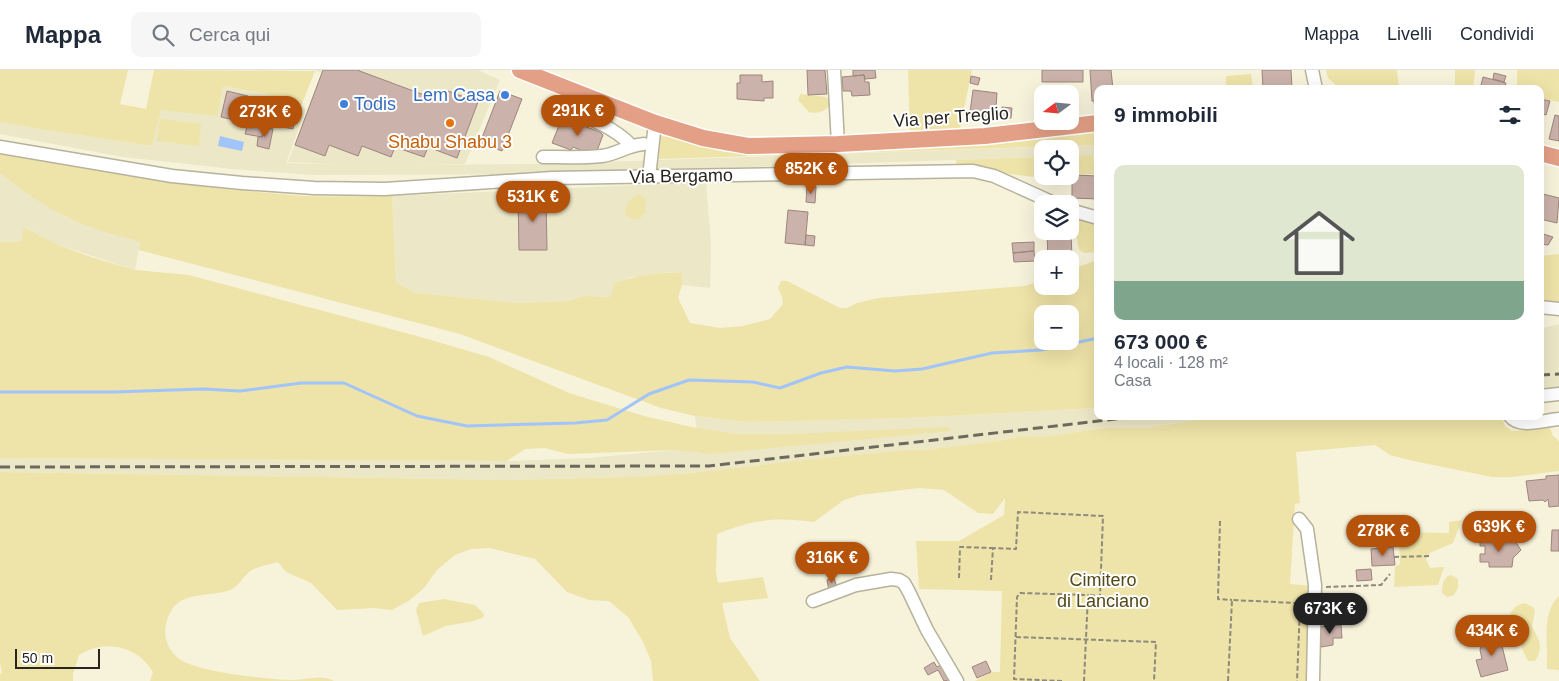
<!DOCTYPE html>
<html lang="it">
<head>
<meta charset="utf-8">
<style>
  :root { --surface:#fff; --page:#f6f6f7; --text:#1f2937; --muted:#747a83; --line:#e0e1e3; --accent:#b45309 }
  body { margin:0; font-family:Arial,sans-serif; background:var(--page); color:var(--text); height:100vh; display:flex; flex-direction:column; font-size:19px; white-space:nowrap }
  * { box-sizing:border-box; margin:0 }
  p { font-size:16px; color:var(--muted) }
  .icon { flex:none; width:28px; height:28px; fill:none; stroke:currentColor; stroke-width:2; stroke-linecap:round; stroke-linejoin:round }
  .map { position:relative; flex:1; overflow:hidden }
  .sheet { position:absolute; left:1094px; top:15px; width:450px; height:335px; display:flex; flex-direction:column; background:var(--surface); border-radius:10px; box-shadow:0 5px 20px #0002 }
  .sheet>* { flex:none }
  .needle { width:32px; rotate:254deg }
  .controls { position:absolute; left:1034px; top:15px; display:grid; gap:10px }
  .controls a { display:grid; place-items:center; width:45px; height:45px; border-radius:10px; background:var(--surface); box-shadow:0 5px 20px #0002; font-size:25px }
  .scale { position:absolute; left:15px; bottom:12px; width:85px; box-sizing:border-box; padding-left:5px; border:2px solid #27251d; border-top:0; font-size:14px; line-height:18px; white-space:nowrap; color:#27251d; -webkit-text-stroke:4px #fff; paint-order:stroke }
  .price { position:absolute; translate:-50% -42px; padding:0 11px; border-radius:18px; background:var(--accent); color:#fff; font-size:16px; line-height:32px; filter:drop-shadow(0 1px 2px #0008) }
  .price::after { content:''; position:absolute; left:50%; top:30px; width:15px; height:11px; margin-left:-8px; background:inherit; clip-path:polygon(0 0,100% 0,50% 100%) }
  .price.on { background:#222; color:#fff }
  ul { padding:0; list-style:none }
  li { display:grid; align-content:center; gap:10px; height:265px; padding:0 20px }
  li+li { border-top:1px solid var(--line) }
  li span { display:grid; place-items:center; height:155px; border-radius:10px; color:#555 }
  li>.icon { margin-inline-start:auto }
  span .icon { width:90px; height:90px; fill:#fffc; stroke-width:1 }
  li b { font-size:21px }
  h2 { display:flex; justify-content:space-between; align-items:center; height:60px; padding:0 20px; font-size:21px }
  header { display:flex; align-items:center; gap:30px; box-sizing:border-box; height:70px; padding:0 25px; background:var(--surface); border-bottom:1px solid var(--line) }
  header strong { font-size:24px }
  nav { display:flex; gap:28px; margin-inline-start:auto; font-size:18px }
  .search { width:350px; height:45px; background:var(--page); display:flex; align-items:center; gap:12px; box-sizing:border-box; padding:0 18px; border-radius:10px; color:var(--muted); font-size:19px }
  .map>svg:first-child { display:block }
  .built { fill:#ece7c7 }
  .green { fill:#eee3a8; fill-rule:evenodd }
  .water { fill:#a1c4fa }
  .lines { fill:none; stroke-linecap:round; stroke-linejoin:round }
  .stream { stroke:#a1c4fa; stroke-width:3 }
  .building { fill:#cbb2aa; stroke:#9d857d }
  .minor-casing { stroke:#b6b29b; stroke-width:15 }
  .major-casing { stroke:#fff; stroke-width:19 }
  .path { stroke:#8e8b7c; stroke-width:2; stroke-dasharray:5 2.5; stroke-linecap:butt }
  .minor { stroke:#fff; stroke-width:12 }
  .major { stroke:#e3a086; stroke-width:16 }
  .rail { stroke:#6d6a5d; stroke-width:3; stroke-dasharray:10 5; stroke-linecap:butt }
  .shop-dot { fill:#3f7fe0; stroke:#fff; stroke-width:2 }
  .food-dot { fill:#e8710a; stroke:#fff; stroke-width:2 }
  .labels { text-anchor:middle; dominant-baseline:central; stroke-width:4; stroke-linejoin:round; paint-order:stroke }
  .shop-label { font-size:18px; fill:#366cbe; stroke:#fff; text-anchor:end }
  .street-label { font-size:18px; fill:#27251d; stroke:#fff }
  .food-label { font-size:18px; fill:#c56008; stroke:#fff }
  .park-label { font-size:18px; fill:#524917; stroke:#fff }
</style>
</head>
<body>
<header>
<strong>Mappa</strong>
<div class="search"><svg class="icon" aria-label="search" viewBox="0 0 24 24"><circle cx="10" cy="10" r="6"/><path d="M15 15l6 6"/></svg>Cerca qui</div>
<nav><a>Mappa</a><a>Livelli</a><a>Condividi</a></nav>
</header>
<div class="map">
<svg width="1559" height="611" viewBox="0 0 1559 611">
  <rect width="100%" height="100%" fill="#f7f3db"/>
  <path class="built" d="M313,0H478L500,10L465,94L409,95L541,94L1097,75L1098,86H1070V79H1042V87L541,104L312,105L232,99L123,87L0,64V52L46,60L152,76L161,39L216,46L223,16L267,24L306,39L286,93L343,95L288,92L322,3Z
    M0,103L40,131L65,147L96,159L140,172L135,200L56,174L25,157L21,172H0Z
    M706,112L711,175L710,218L682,215V203L670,202L645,207H631L616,213L610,227L584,226L567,231L517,233L416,223L396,213L392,126Z
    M1559,254V329L1540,331V259Z
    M1097,338L1098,346H1220L1146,358H1104L1043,367L1021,366L1004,370L924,380H905L822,388L691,403L633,407L508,410L0,402V388L507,391L589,388L673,380L700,383L695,346L748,352L907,348Z"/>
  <path class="green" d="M0,0H128L120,34L146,39L154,0L315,1L301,36L267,24L223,16L217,46L161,40L152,76L46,60L0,52Z
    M908,0H972L960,58L910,62Z
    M1326,0H1397L1399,19H1340L1328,8Z
    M1455,0H1475L1473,19H1455Z
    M1517,0H1559V32L1540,28V19H1517Z
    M1251,4L1253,19H1226V6Z
    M800,24L826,27L831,34C825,42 818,44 809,42L798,30Z
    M160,49L201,54L199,76L157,71Z
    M1097,62V75L659,89V66L670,67L724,82L798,84L954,76Z
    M0,83C101,103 202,119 304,126C333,127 363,126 392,126L396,213L416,223L517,233L567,231L584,226L610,227L615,213C631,207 666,201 682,203V215L678,228L690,253L720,258L743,256L770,249L783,234L782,227L778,218L781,211H787L840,238H847L857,233L878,228L1025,216L1042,210V216H1070V200L1097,190V338L907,348L748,352L695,346L661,338L460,264L139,180L140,172C115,165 89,158 66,147C42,135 21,119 0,103ZM1042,244H1070V271H1042Z
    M1093,85L1095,104L1070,105V86Z
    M1042,87V106H1067C1045,112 990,100 964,97L957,96L956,90Z
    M640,124L645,129L646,142L639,149H631L625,144C625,134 631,127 640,124Z
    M1071,148L1097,155V182L1085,183L1079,180L1076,164H1063V161H1070Z
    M24,157L56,174L91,187L135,200L189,205L417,266L489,287L569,323L644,346L696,358L737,364H791L949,357L951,361L710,384L673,380L568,384L545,378L525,379L507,391L0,388V172H21Z
    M1559,184V236L1540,234V186Z
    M1220,346H1501L1505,356L1512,361L1550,358L1553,366L1559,371V401L1512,407H1492L1409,390L1390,385L1375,375L1296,382L1300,433L1295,434L1290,514L1312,516L1310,611H975L992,602H1000L1002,521L919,519L916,471H959L1004,445L1005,428L993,444L978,443L944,420L919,418L860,425L844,430L814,452C777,447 753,449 717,464L716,502L718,513L763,507L768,528L722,533L730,568L760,611H653L651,591L643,572L628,547L609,531L589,530L567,522L535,489L490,478L471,479L455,485L437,500L424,518L410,530L392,540L374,538L337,540L311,513L286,502L278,492C270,494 260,496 252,500C244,504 239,517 230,520C211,527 182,521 171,541C162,557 163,575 178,588C195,602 266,609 289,610C305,611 320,603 334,611H150L153,602C137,575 104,569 79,585L73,604V611H0V604L2,603L0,592V402L508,410L633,407L691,403L822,388L905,380H924L1004,370L1021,366L1043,367L1104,358H1147Z
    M1462,450L1453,473L1430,483L1426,489L1430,498L1444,497L1438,515L1394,517L1395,497L1400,494L1399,473L1394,472L1393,468L1384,469L1385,462L1449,463V452Z
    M1451,505L1458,509V518L1454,525L1447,527L1442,523C1442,515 1443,507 1451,505Z
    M1559,526V600L1547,599C1548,577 1541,542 1559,526Z
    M444,529L475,535L484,544V547L474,551L446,556L423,566L416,540L419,533Z
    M1525,533L1533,537L1535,541L1532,556C1538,570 1545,575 1535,591H1528L1523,581L1517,562L1509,548C1512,538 1516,535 1525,533Z"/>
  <path class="water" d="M220,66L244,72L242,81L218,76Z"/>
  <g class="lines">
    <path class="stream" d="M0,322H114L203,319L240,321L301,313H344L417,346L467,356L575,353L607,350L649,324L689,310L753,312L780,318L821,303L847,297L895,301L922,299L992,283L1041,280L1098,268"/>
  </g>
  <path class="building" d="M323,0H357L443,32L448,21L478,32L457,88L428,77L424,87L395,77L391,87L362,76L358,86L329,75L325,86L295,75Z
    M807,0H825L827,24L808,25Z
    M853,0H875L876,8L865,9L864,5L853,6Z
    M1042,0H1083V12H1042Z
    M1090,0H1111L1113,19H1098V40H1095L1094,31H1092Z
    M1262,0H1291L1292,18L1263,19Z
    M1494,3L1506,6L1504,12L1493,9Z
    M740,5H762V12L773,11V28H764V31L737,29V13H740Z
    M864,5L865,12H869L870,25L852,26L851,21H843L842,7Z
    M971,6L980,8L978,15L970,13Z
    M1483,7L1506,13L1504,19H1480Z
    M973,20L997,23L996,38L991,37L990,44L970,42Z
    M227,21L248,26L243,52L221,47Z
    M500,21L522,29L502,81L480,73Z
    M1540,29L1550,31L1546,45L1540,43Z
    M273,34L301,40L299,50L271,44Z
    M1002,37L1012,38L1011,48H1001Z
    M970,42L990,44L989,52L969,49Z
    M271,44L295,49L293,59L269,54Z
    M1555,45L1559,46V71L1549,69Z
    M562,48L600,62L603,65L595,86L573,77L571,80L552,73Z
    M248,53L264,57L262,67L245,64Z
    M264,57L273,59L269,79L257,76L258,67H262Z
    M1072,105L1098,106V129L1072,128Z
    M807,116L816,117L815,133L806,132Z
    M1543,124L1559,128L1557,153L1540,149V136Z
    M546,126L547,180H519L518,127Z
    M788,140L808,142L805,175L785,173Z
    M1071,163L1072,187L1048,189L1047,164Z
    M1540,163L1553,167L1548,175L1540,174Z
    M806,165L815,166L814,176L805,175Z
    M1034,172V181L1013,183L1012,173Z
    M1034,181L1035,191L1014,192L1013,183Z
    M1559,405V436L1549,437L1548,429L1545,432L1543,430L1529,431L1526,411L1546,409V406Z
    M1552,460H1559V481H1551Z
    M1480,470L1515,471L1521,480L1513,488L1512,497H1489V492H1480V484H1485V476H1480Z
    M1393,477L1395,495L1372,496L1371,479Z
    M853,479L858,490L848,495L843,483Z
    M1371,499L1372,510L1357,511L1356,500Z
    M834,508L837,518L829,521L827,510Z
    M1341,555L1342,568H1333V575L1321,577L1319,557Z
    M1499,564L1508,600L1481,607L1476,590L1482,589L1480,580L1483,568Z
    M986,591L991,602L977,608L972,597Z
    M934,592L937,597L943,594L952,609L944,611L938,600L928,605L924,598Z"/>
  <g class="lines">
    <g class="minor-casing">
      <path id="minor" d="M834,0L838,74
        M1312,0L1316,19
        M558,37C585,47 610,54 631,75
        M0,77L172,106L242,113L314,118L385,119L552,108L973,101L994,106L1056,134
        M543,87C562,87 583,88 602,86C618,84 627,75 644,74
        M649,107L655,53
        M1070,140L1098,148
        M1540,237L1559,239
        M1540,326L1559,324
        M1510,346C1519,359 1545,350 1559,349
        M1299,449L1307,459L1315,515L1313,611
        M813,531L856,515L891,509L899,510L904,513L909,522L927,560L957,611"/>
    </g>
    <g class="major-casing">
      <path id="major" d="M520,0L655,53L703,68L748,76L838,74L985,66L1098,53
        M1540,83L1559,88"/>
    </g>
    <path class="path" d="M1220,451L1218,529L1232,530
      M1394,487L1430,486
      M959,508L960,477L993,478
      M991,510L993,478L1016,479L1018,442L1103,446L1100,526L1088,525
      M1326,517L1381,515L1390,504
      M1016,567L1156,572L1154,611
      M1062,611L1014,609L1017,527L1020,523L1088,525L1084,611
      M1228,611L1232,530L1296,533L1300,536L1297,611"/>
    <use href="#minor" class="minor"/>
    <use href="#major" class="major"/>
    <path class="rail" d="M1540,305L1559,304
      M0,397L709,396L1142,346"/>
  </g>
  <g class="shop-dot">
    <circle cx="505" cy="25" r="5"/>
    <circle cx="344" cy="34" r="5"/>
  </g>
  <circle class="food-dot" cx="450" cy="53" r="5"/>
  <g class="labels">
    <g class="shop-label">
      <text x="495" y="25">Lem Casa</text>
      <text x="354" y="34" text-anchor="start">Todis</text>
    </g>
    <g class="street-label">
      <text transform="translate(951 47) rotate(-4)">Via per Treglio</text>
      <text transform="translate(681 106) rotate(-1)">Via Bergamo</text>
    </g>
    <g class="food-label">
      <text x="450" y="72">Shabu Shabu 3</text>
    </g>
    <g class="park-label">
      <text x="1103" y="510">Cimitero<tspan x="1103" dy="21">di Lanciano</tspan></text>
    </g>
  </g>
</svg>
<div class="controls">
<a><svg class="needle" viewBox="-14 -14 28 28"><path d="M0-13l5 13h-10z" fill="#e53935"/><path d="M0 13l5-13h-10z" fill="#747a83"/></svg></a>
<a><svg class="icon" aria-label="locate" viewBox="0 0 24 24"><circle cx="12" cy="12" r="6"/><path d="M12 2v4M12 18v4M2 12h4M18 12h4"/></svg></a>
<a><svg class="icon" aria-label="layers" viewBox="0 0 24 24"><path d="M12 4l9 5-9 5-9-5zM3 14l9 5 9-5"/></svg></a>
<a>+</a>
<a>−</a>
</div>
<div class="scale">50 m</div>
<b class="price" style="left:578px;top:67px">291K €</b>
<b class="price" style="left:265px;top:68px">273K €</b>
<b class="price" style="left:811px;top:125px">852K €</b>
<b class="price" style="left:533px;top:153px">531K €</b>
<b class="price" style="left:1499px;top:483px">639K €</b>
<b class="price" style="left:1383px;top:487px">278K €</b>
<b class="price" style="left:832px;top:514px">316K €</b>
<b class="price on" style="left:1330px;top:565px">673K €</b>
<b class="price" style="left:1492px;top:587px">434K €</b>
<section class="sheet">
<h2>9 immobili<svg class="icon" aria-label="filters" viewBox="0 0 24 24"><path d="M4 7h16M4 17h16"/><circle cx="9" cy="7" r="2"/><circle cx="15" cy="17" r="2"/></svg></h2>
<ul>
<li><span style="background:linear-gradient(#dfe7d0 75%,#7fa58c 0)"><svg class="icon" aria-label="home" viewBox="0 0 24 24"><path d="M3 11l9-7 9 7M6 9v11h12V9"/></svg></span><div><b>673 000 €</b><p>4 locali · 128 m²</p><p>Casa</p></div></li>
</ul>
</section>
</div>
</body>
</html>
